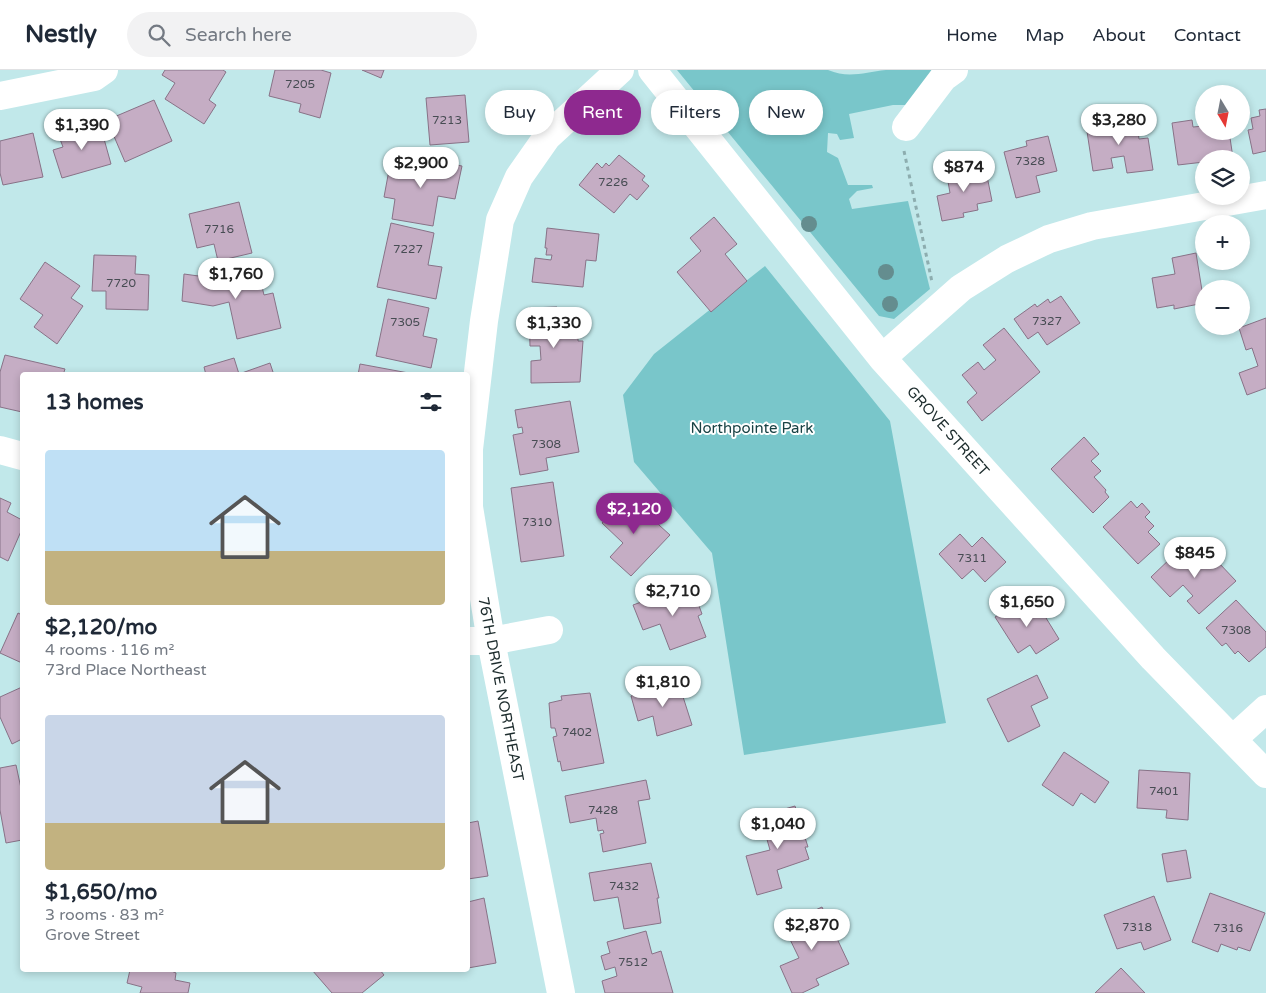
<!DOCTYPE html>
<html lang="en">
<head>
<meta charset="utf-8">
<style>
  :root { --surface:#fff; --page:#f2f2f3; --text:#1f2937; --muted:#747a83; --line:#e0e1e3; --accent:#8e298f }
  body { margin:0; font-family:"Varela Round",sans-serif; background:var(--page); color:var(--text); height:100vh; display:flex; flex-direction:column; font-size:19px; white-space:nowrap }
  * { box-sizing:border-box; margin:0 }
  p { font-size:16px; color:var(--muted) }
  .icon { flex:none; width:28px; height:28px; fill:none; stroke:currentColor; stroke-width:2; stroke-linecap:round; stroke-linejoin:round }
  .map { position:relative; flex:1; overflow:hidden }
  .drawer { position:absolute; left:20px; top:302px; width:450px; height:600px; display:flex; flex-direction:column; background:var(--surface); border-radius:5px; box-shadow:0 2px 8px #0003 }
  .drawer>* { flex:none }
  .hud { position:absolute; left:485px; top:20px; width:475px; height:45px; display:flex; gap:10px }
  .needle { width:32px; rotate:170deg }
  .fabs { position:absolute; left:1195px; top:15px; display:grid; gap:10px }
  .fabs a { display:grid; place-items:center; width:55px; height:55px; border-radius:50%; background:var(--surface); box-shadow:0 2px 8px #0003; font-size:25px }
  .price { position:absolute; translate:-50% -42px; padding:0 11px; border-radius:18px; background:#fff; color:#222; font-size:16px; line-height:32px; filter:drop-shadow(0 1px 2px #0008) }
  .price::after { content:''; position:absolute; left:50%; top:30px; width:15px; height:11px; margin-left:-8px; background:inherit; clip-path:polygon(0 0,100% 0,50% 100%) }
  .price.current { background:var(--accent); color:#fff }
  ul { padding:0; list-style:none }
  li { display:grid; align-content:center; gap:10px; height:265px; padding:0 25px }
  li span { display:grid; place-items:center; height:155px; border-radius:5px; color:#555 }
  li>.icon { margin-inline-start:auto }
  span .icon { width:90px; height:90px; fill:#fffc; stroke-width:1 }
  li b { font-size:21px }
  h2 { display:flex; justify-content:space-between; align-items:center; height:60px; padding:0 25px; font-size:21px }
  .pill { padding:0 18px; border-radius:22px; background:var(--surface); box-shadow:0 2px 8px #0003; font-size:18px; line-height:45px }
  .pill.current { background:var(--accent); color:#fff }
  header { display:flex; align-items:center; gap:30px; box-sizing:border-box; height:70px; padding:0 25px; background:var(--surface); border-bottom:1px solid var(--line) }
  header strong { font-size:24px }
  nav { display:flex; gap:28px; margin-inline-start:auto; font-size:18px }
  .search { width:350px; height:45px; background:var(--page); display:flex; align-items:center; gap:12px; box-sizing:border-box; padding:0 18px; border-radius:28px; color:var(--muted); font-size:19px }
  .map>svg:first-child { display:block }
  .green { fill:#79c6ca }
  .building { fill:#c5adc4; stroke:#887287 }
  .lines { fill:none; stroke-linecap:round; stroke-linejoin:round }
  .path { stroke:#8dadaf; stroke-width:3; stroke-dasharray:4 4; stroke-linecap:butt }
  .minor { stroke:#fff; stroke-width:28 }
  .tree { fill:#648d8f }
  .labels { text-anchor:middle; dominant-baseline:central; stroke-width:4; stroke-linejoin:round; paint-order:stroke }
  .number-label { font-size:12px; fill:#474c53 }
  .park-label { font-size:15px; fill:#184244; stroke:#fff }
  .street-label { font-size:15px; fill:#1d2c2d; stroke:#fff }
</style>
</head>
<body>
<header>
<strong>Nestly</strong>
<div class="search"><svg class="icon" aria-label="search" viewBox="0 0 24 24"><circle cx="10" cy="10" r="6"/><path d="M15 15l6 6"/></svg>Search here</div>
<nav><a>Home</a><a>Map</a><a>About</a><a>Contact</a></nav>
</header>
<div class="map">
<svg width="1266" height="923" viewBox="0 0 1266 923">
  <rect width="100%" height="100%" fill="#c1e8ea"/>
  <path class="green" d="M677,0H828C849,9 865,2 886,0C901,0 918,0 933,0L913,35H893L849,44L854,68L840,70L837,64L828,63L827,82L838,88L848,115H872L873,118L857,121L849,129L852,139L908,131L930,219L894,249L879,246Z
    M765,196L890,351L946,653L744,685L712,483L634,392L623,325L654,284Z"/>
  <path class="building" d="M165,0H223L226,2L209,30L216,35L204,54L165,29L175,13L162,5Z
    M275,0H321L331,3L320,48L299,42L301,34L269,26Z
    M362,0H384L381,8Z
    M465,25L469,72L430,75L426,28Z
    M154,30L172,71L125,92L107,50Z
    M1266,39V81L1253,84L1248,60L1253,59L1251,48L1260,46L1259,40Z
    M1136,47L1139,69L1148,68L1153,100L1127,103L1124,86L1111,88L1113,98L1093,101L1086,55Z
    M1192,50L1193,57L1204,56V61H1229L1233,88L1204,89V92L1178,95L1172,53Z
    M99,51L111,94L62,108L53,80L63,77L60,69L67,66L66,61Z
    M33,63L43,107L3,115L0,103V71Z
    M1048,66L1057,101L1036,106L1040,122L1016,128L1004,82L1027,76L1026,71Z
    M619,85L645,106L642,110L649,116L637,130L630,124L614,143L579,115L597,93L602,98L606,93L609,96Z
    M409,87L462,96L455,129L438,126L433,156L392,149L395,129L384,127L389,100L406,103Z
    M973,96L975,103L986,101L992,131L977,134L978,140L963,143L964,147L942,151L937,126L950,123L947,106L953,105L952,100Z
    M239,132L252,183L218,191L214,174L197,178L189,144Z
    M714,147L737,174L725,184L747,211L711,242L677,202L701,181L690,168Z
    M391,153L434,163L428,195L442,197L436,229L377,217Z
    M547,158L599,164L596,191L586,190L583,217L532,212L535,188L551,190L552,185H546L547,178H545Z
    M1196,183L1204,233L1174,239V235L1157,238L1152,208L1175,204L1172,188Z
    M94,185L136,186L135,204L149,205L148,240L106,239V221H92Z
    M45,192L80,216L71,228L83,236L57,274L34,257L43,245L20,229Z
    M257,197L264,225L273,223L281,258L237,269L229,232L213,236L182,231L184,204L213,208Z
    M1061,226L1080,253L1047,275L1038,262L1028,269L1014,249L1035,234L1037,237L1048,229L1050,233Z
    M388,229L429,238L423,266L437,269L431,298L376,286Z
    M557,237V258L578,257V271H583L580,312L531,313V291L541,290L540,276H530L529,238Z
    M1266,248V318L1247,325L1239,303L1258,296L1252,278L1246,280L1239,258Z
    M1004,258L1040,302L982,351L967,332L977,323L962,305L978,292L984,300L996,290L983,275Z
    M5,285L65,299L63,305H22V342L0,337V302Z
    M234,288L239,304L270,293L274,305H206L204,297Z
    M360,294L414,304L358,305Z
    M570,331L579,382L546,388L548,400L520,405L513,365L523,363L522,357L518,358L515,340Z
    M1084,367L1099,384L1091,391L1101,401L1094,407L1106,420L1105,422L1109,427L1093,443L1051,399Z
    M553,412L564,486L521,492L511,418Z
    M627,426L670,465L631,506L610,487L623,473L602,453Z
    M0,428L11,433L7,442L22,450V459L8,491L0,487Z
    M1131,431L1137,438L1142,433L1150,442L1145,447L1154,456L1148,462L1160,474L1138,494L1103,457Z
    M960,464L972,477L982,467L1006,492L985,512L973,499L962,509L939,484Z
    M1197,476L1215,495L1218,492L1236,511L1199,544L1187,531L1193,526L1183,515L1170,527L1151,507L1174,485L1180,492Z
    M688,515L692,526L695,525L702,544L698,546L706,567L670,580L660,554L643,560L633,535Z
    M1236,530L1266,562V577L1249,592L1238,581L1235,584L1226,573L1222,576L1206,558Z
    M1020,531L1027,543L1038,535L1059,569L1036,584L1030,575L1018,583L995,547Z
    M18,543L22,545V593L0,583Z
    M1037,605L1048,628L1031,636L1040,656L1008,672L987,629Z
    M678,611L692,655L657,666L653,646L638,651L631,626Z
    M22,617V669L12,674L0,647V627Z
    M590,623L604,693L562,701L560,691L558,692L553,667L557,666L555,658H551L549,633L562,630L561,626Z
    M1064,682L1109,712L1095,733L1081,723L1073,736L1042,715Z
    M16,695L22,723V770L6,773L0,740V698Z
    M1139,700L1190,703L1188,750L1166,748L1167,740L1137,738Z
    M646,710L650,729L638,731L646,773L603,782L600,764L604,763L603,760L598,761L596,748L570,753L565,726Z
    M795,736L808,777H805L809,789L777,800L782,818L757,825L746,786L770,780L764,759L768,758L764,745Z
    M478,751L488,806L468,809V753Z
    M1186,780L1191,808L1167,812L1162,784Z
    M651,793L659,828H657L661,853L624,859L618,827L594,831L589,803Z
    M1210,823L1265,843L1250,881L1238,877L1237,880L1221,874L1218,882L1192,872Z
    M1154,826L1171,870L1144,880L1141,872L1117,879L1104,845Z
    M484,828L496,893L468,898V832Z
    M822,837L849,894L816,909L819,915L802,923H792L780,896L799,888L783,855Z
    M646,861L652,884L661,881L673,923H605L602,911L617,906L615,897L605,900L601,886L610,883L607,872Z
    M1121,898L1145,923H1095Z
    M130,900H169L176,903L175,910L190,913L188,923H140L142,917L127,913Z
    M312,900H380L384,905L362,923H332Z"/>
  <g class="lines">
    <path class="path" d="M904,81L932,212"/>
    <path class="minor" d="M652,0L882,288L1153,588L1266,704
      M0,26L94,7L104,0
      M906,57L943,8L954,0
      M882,288L961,218L1007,189L1049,169L1092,156L1266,125
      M0,380L22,386
      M468,571H491L549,560
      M1233,669L1266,639
      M561,923L491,571L469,437V379L484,251L500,150L519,107L547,67L620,0"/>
  </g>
  <g class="tree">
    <circle cx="809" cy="154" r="8"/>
    <circle cx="886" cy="202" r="8"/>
    <circle cx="890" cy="234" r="8"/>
  </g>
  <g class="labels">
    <g class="number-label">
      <text x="300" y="14">7205</text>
      <text x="447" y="50">7213</text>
      <text x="1030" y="91">7328</text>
      <text x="613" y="112">7226</text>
      <text x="219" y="159">7716</text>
      <text x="408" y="179">7227</text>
      <text x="121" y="213">7720</text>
      <text x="1047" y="251">7327</text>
      <text x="405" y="252">7305</text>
      <text x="546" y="374">7308</text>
      <text x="537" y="452">7310</text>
      <text x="972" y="488">7311</text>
      <text x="1236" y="560">7308</text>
      <text x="577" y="662">7402</text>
      <text x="1164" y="721">7401</text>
      <text x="603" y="740">7428</text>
      <text x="624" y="816">7432</text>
      <text x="1137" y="857">7318</text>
      <text x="1228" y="858">7316</text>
      <text x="633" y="892">7512</text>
    </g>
    <g class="park-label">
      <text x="752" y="358">Northpointe Park</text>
    </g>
    <g class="street-label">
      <text transform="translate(948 361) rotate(48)">GROVE STREET</text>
      <text transform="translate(501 619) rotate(79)">76TH DRIVE NORTHEAST</text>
    </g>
  </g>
</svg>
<div class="fabs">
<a><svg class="needle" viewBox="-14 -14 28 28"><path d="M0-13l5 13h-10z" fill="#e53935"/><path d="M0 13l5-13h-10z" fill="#747a83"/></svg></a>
<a><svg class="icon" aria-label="layers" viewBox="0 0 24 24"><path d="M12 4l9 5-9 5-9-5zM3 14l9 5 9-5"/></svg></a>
<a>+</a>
<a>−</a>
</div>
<b class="price" style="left:1119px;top:76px">$3,280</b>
<b class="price" style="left:82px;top:81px">$1,390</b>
<b class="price" style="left:421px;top:119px">$2,900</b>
<b class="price" style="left:964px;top:123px">$874</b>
<b class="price" style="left:236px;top:230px">$1,760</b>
<b class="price" style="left:554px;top:279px">$1,330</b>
<b class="price current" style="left:634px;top:465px">$2,120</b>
<b class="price" style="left:1195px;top:509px">$845</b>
<b class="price" style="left:673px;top:547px">$2,710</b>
<b class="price" style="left:1027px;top:558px">$1,650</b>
<b class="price" style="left:663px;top:638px">$1,810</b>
<b class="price" style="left:778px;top:780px">$1,040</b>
<b class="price" style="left:812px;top:881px">$2,870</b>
<div class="hud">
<a class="pill">Buy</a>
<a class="pill current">Rent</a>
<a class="pill">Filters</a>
<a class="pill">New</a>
</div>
<section class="drawer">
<h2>13 homes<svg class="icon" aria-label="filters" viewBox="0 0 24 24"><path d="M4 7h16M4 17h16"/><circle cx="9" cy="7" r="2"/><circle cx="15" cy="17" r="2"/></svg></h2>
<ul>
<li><span style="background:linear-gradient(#bfe0f5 65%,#c2b280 0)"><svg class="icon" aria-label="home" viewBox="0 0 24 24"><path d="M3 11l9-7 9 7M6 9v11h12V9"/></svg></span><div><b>$2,120/mo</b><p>4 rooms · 116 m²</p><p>73rd Place Northeast</p></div></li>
<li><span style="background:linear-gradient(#c9d6e8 70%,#c2b280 0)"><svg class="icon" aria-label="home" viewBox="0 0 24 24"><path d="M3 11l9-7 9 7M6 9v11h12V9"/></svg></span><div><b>$1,650/mo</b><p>3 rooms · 83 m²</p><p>Grove Street</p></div></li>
</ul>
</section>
</div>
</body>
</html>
